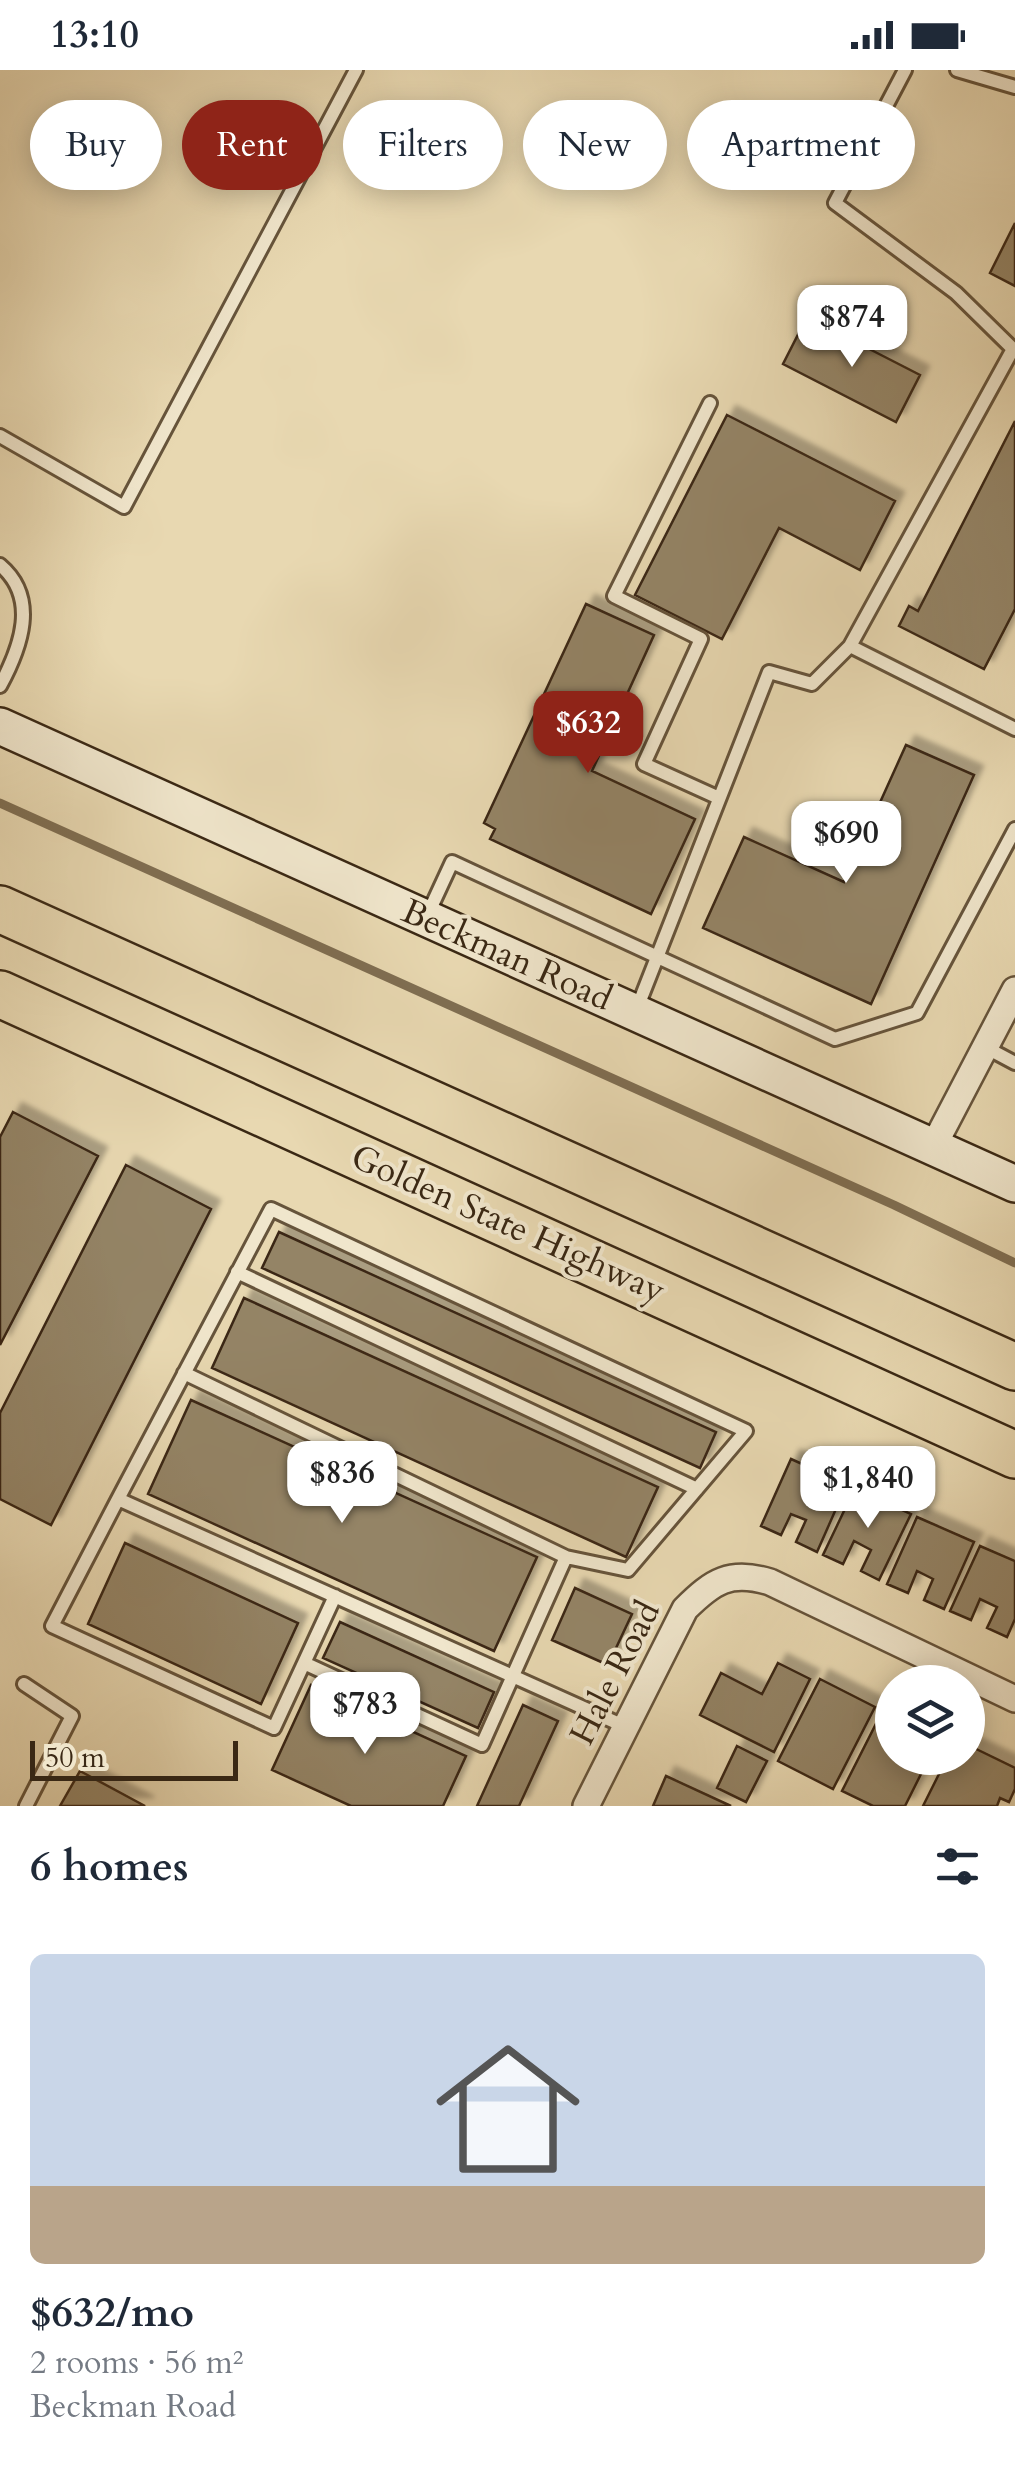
<!DOCTYPE html>
<html lang="en">
<head>
<meta charset="utf-8">
<style>
  :root { --surface:#fff; --page:#f6f6f7; --text:#1f2937; --muted:#747a83; --line:#e0e1e3; --accent:#8f2418 }
  body { margin:0; font-family:Cardo,serif; background:var(--page); color:var(--text); height:100vh; display:flex; flex-direction:column; font-size:38px; white-space:nowrap }
  * { box-sizing:border-box; margin:0 }
  p { font-size:32px; color:var(--muted) }
  .icon { flex:none; width:55px; height:55px; fill:none; stroke:currentColor; stroke-width:2; stroke-linecap:round; stroke-linejoin:round }
  .map { position:relative; height:1736px; overflow:hidden }
  .details { display:flex; flex-direction:column; background:var(--surface); flex:1 }
  .details>* { flex:none }
  .top-card { position:absolute; left:30px; top:30px; width:955px; height:90px; display:flex; gap:20px }
  .buttons { position:absolute; left:875px; top:1595px; display:grid; gap:20px }
  .buttons a { display:grid; place-items:center; width:110px; height:110px; border-radius:50%; background:var(--surface); box-shadow:0 5px 25px #0003; font-size:50px }
  .scale { position:absolute; left:30px; bottom:25px; width:208px; box-sizing:border-box; padding-left:10px; border:5px solid #3a2814; border-top:0; font-size:28px; line-height:35px; white-space:nowrap; color:#3a2814; -webkit-text-stroke:8px #f0e6cc; paint-order:stroke }
  .price { position:absolute; translate:-50% -85px; padding:0 22px; border-radius:20px; background:#fff; color:#222; font-size:32px; line-height:65px; filter:drop-shadow(0 2px 5px #0008) }
  .price::after { content:''; position:absolute; left:50%; top:60px; width:30px; height:22px; margin-left:-15px; background:inherit; clip-path:polygon(0 0,100% 0,50% 100%) }
  .price.current { background:var(--accent); color:#fff }
  ul { padding:0; list-style:none }
  li { display:grid; align-content:center; gap:20px; height:530px; padding:0 30px }
  li+li { border-top:2px solid var(--line) }
  li span { display:grid; place-items:center; height:310px; border-radius:15px; color:#555 }
  li>.icon { margin-inline-start:auto }
  span .icon { width:180px; height:180px; fill:#fffc; stroke-width:1 }
  li b { font-size:42px }
  h2 { display:flex; justify-content:space-between; align-items:center; height:120px; padding:0 30px; font-size:42px }
  .tag { padding:0 35px; border-radius:45px; background:var(--surface); box-shadow:0 5px 25px #0003; font-size:35px; line-height:90px }
  .tag.current { background:var(--accent); color:#fff }
  .status { display:flex; justify-content:space-between; align-items:center; height:70px; padding:0 50px; background:var(--surface); direction:ltr }
  .status svg { height:28px; fill:currentColor }
  .map>svg:first-child { display:block }
  .lines { fill:none; stroke-linecap:round; stroke-linejoin:round }
  .stream { stroke:#7f6e52; stroke-width:9 }
  .building { fill:#948466; stroke:#3a2814; stroke-width:2.5; filter:url(#shadow) }
  .lane-casing { stroke:#66543b; stroke-width:18 }
  .street-casing { stroke:#66543b; stroke-width:30 }
  .secondary-casing { stroke:#3a2814; stroke-width:40 }
  .highway-casing { stroke:#3a2814; stroke-width:50 }
  .lane { stroke:#f0e6cc; stroke-width:12 }
  .street { stroke:#f0e6cc; stroke-width:25 }
  .secondary { stroke:#f0e6cc; stroke-width:35 }
  .highway { stroke:#e8d8b1; stroke-width:45 }
  .labels { text-anchor:middle; dominant-baseline:central; stroke-width:8; stroke-linejoin:round; paint-order:stroke }
  .street-label { font-size:35px; fill:#3a2814; stroke:#f0e6cc }
</style>
</head>
<body>
<div class="status"><b>13:10</b><svg viewBox="0 0 49 12"><path d="M0 12V9h3v3zM5 12V6h3v6zM10 12V3h3v9zM15 12V0h3v12zM26 1h20v11H26zM47 4h2v5h-2z"/></svg></div>
<div class="map">
<svg width="1015" height="1736" viewBox="0 0 1015 1736">
  <defs>
    <filter id="shadow"><feDropShadow dx="9" dy="-9" stdDeviation="2.5" flood-color="#0004"/></filter>
  </defs>
  <rect width="100%" height="100%" fill="#e8d8b1"/>
  <filter id="stains"><feTurbulence type="fractalNoise" baseFrequency=".002" numOctaves="4"/><feColorMatrix values="0 0 0 0 .2 0 0 0 0 .09 0 0 0 0 .02 0 0 0 .5 -.17"/></filter>
  <radialGradient id="worn" r=".72"><stop offset=".6" stop-color="#630" stop-opacity="0"/><stop offset="1" stop-color="#630" stop-opacity=".3"/></radialGradient>
  <g class="lines">
    <path class="stream" d="M0,733L894,1135L1015,1193"/>
  </g>
  <path class="building" d="M1015,153V216L990,203Z
    M807,247L920,305L896,352L783,294Z
    M727,345L895,431L860,500L779,458L722,569L635,525Z
    M1015,351V539L984,599L899,556L909,536L918,541Z
    M586,534L654,565L592,701L695,749L651,844L490,769L495,759L484,753Z
    M906,675L974,705L871,934L703,858L744,767L844,812Z
    M13,1042L98,1086L0,1275V1067Z
    M126,1095L211,1139L51,1455L0,1429V1343Z
    M279,1162L716,1362L700,1398L262,1198Z
    M244,1228L658,1417L626,1487L212,1298Z
    M191,1330L537,1487L494,1581L148,1424Z
    M791,1389L847,1414L817,1482L796,1472L806,1450L791,1444L781,1465L761,1456Z
    M855,1418L911,1444L879,1510L861,1501L871,1480L854,1471L843,1494L823,1485Z
    M917,1447L974,1472L944,1539L924,1530L933,1509L917,1501L908,1523L887,1514Z
    M125,1473L298,1553L261,1634L88,1554Z
    M980,1476L1015,1491V1549L1007,1567L987,1558L997,1537L980,1529L971,1550L950,1541Z
    M575,1518L632,1544L608,1595L552,1570Z
    M340,1552L494,1622L478,1658L323,1588Z
    M778,1593L810,1609L774,1682L700,1645L721,1603L762,1624Z
    M820,1609L875,1637L833,1719L778,1691Z
    M311,1615L466,1686L443,1736H351L272,1700Z
    M523,1635L558,1651L519,1736H477Z
    M884,1638L892,1642V1688H929L905,1736H873L842,1721Z
    M968,1675L1015,1698V1719L1009,1732L1000,1728L997,1736H923L947,1688H968Z
    M737,1676L767,1691L746,1732L717,1718Z
    M80,1701L145,1736H60Z
    M666,1706L731,1736H653Z"/>
  <g class="lines">
    <g class="lane-casing">
      <path id="lane" d="M905,0L835,133L956,223L1013,279
        M957,0L1015,17
        M1015,280L1013,279L850,576L1015,659
        M710,333L614,526L701,569L644,694L719,728
        M0,366L124,437L356,0
        M0,495C39,528 21,577 0,616
        M427,846L452,792L835,969L917,943L1015,759
        M636,941L769,602L812,614L850,576
        M985,977L1015,993
        M237,1202L697,1419
        M184,1303L566,1487
        M118,1429L52,1556L274,1658L335,1526
        M304,1593L482,1675L566,1487L628,1500L746,1361L271,1139L118,1429C288,1505 457,1581 626,1657
        M24,1614L72,1646L26,1736"/>
    </g>
    <g class="street-casing">
      <path id="street" d="M933,1077L1015,920
        M586,1736L685,1539C713,1511 730,1500 770,1512L1015,1629"/>
    </g>
    <g class="secondary-casing">
      <path id="secondary" d="M0,656L1015,1114"/>
    </g>
    <g class="highway-casing">
      <path id="highway" d="M0,839L1015,1297
        M0,924L1015,1385"/>
    </g>
    <use href="#lane" class="lane"/>
    <use href="#street" class="street"/>
    <use href="#secondary" class="secondary"/>
    <use href="#highway" class="highway"/>
  </g>
  <g class="labels">
    <g class="street-label">
      <text transform="translate(507 885) rotate(24)">Beckman Road</text>
      <text transform="translate(508 1154) rotate(24)">Golden State Highway</text>
      <text transform="translate(615 1603) rotate(-63)">Hale Road</text>
    </g>
  </g>
  <rect width="100%" height="100%" filter="url(#stains)"/>
  <rect width="100%" height="100%" fill="url(#worn)"/>
</svg>
<div class="buttons">
<a><svg class="icon" aria-label="layers" viewBox="0 0 24 24"><path d="M12 4l9 5-9 5-9-5zM3 14l9 5 9-5"/></svg></a>
</div>
<div class="scale">50 m</div>
<b class="price" style="left:852px;top:300px">$874</b>
<b class="price current" style="left:588px;top:706px">$632</b>
<b class="price" style="left:846px;top:816px">$690</b>
<b class="price" style="left:342px;top:1456px">$836</b>
<b class="price" style="left:868px;top:1461px">$1,840</b>
<b class="price" style="left:365px;top:1687px">$783</b>
<div class="top-card">
<a class="tag">Buy</a>
<a class="tag current">Rent</a>
<a class="tag">Filters</a>
<a class="tag">New</a>
<a class="tag">Apartment</a>
</div>
</div>
<section class="details">
<h2>6 homes<svg class="icon" aria-label="filters" viewBox="0 0 24 24"><path d="M4 7h16M4 17h16"/><circle cx="9" cy="7" r="2"/><circle cx="15" cy="17" r="2"/></svg></h2>
<ul>
<li><span style="background:linear-gradient(#c9d6e8 75%,#b9a48a 0)"><svg class="icon" aria-label="home" viewBox="0 0 24 24"><path d="M3 11l9-7 9 7M6 9v11h12V9"/></svg></span><div><b>$632/mo</b><p>2 rooms · 56 m²</p><p>Beckman Road</p></div></li>
</ul>
</section>
</body>
</html>
